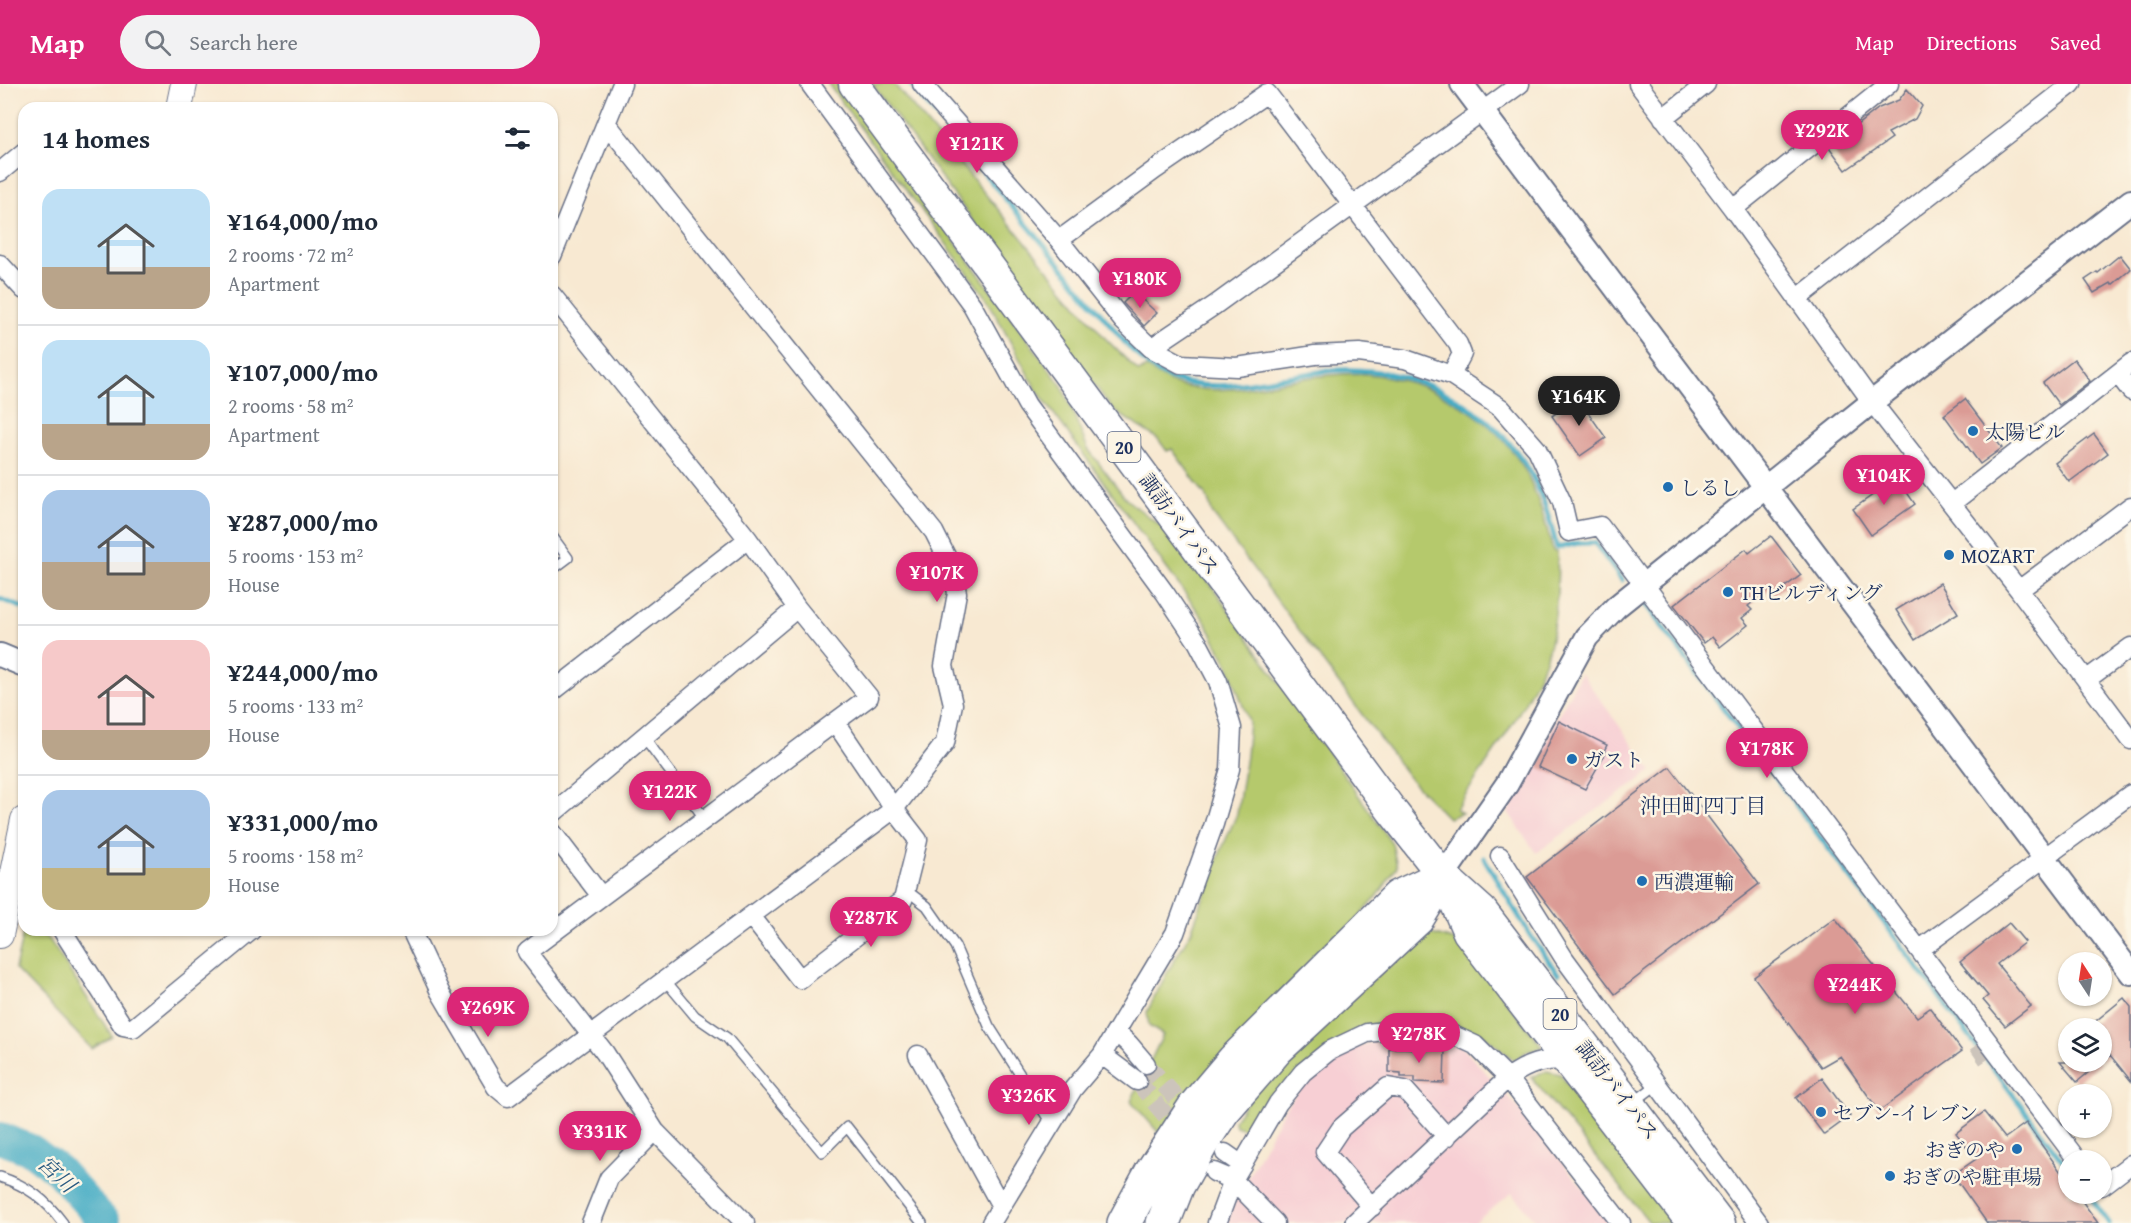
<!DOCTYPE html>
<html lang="en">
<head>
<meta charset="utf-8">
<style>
  :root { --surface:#fff; --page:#f2f2f3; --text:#1f2937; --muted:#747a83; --line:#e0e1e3; --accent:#db2777 }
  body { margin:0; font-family:"Gentium Book Plus","Noto Serif JP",serif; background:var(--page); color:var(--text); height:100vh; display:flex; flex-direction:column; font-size:22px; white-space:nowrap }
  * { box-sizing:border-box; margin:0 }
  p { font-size:20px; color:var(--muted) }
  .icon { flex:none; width:33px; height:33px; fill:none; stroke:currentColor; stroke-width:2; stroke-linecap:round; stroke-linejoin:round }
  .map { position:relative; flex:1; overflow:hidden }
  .side { position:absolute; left:18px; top:18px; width:540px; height:834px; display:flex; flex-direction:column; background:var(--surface); border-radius:18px; box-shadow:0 2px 4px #0004 }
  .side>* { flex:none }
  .needle { width:39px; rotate:348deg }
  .buttons { position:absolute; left:2058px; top:868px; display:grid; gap:12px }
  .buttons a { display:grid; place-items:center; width:54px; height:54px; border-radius:50%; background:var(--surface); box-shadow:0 2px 4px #0004; font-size:30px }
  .price { position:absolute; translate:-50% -51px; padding:0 14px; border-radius:21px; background:var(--accent); color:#fff; font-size:20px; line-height:39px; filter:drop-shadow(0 2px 3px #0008) }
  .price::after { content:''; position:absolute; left:50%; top:36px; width:18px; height:14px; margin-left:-9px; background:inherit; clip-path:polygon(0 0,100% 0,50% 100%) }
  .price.active { background:#222; color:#fff }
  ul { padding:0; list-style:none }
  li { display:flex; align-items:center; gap:18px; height:150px; padding:0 24px }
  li+li { border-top:2px solid var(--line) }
  li span { display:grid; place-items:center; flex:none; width:168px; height:120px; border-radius:18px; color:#555 }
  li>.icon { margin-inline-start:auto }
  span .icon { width:72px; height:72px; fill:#fffc; stroke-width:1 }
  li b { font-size:26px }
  h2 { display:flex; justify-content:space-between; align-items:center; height:72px; padding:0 24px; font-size:26px }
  header { display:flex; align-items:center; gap:36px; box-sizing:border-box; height:84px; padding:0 30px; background:var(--accent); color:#fff }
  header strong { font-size:28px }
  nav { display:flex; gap:33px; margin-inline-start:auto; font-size:21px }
  .search { width:420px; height:54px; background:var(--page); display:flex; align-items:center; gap:15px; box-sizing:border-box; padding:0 21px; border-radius:33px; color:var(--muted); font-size:22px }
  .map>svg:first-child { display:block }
  .built { fill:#f7cfd4 }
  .green { fill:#b5c96c; stroke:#687c65; stroke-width:1.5 }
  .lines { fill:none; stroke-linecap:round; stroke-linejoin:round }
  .stream { stroke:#45acc5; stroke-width:5 }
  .river { stroke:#45acc5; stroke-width:32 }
  .building { fill:#db9b95 }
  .minor-tunnel { stroke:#ccc4bb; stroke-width:18; stroke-dasharray:18 9; stroke-linecap:butt }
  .service-casing { stroke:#687087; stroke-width:12 }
  .minor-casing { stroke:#687087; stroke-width:21 }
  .tertiary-casing { stroke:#687087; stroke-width:26 }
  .secondary-casing { stroke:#687087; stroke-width:28 }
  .trunk-casing { stroke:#687087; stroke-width:33 }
  .motorway-casing { stroke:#687087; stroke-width:36 }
  .service { stroke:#fff; stroke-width:9 }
  .minor { stroke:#fff; stroke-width:18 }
  .tertiary { stroke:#fff; stroke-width:22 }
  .secondary { stroke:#fff; stroke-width:26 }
  .trunk { stroke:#fff; stroke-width:30 }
  .motorway { stroke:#fff; stroke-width:33 }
  .poi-dot { fill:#1f6fb2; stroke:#fcf5e5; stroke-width:2 }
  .labels { text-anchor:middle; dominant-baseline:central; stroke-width:5; stroke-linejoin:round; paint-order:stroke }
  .shield { fill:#fcf5e5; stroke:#5e6a86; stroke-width:1.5 }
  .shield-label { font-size:18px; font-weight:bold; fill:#1b2f5e }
  .poi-label { font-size:20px; fill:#1b2f5e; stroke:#fcf5e5; text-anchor:start }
  .street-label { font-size:20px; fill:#1b2f5e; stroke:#fcf5e5 }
  .neighbourhood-label { font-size:21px; fill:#1b2f5e; stroke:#fcf5e5 }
  .water-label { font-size:21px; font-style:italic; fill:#2a5b82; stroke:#fcf5e5 }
</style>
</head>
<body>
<header>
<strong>Map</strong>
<div class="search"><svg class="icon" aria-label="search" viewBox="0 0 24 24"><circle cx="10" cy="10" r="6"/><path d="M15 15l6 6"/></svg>Search here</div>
<nav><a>Map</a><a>Directions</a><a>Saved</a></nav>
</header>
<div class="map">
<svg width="2131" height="1139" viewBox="0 0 2131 1139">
  <rect width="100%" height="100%" fill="#fcf5e5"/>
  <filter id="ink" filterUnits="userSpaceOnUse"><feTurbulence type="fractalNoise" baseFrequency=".0167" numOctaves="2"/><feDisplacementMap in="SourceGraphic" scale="12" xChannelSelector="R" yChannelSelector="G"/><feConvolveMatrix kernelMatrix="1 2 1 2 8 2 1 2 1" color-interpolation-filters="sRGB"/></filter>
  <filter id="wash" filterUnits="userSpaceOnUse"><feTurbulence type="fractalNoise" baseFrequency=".008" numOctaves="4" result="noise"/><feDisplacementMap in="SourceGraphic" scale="24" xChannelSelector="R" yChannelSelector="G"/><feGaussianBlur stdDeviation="1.35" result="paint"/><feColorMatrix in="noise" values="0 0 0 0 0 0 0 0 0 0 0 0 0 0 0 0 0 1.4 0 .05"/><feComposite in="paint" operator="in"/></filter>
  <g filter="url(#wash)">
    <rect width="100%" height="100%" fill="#f8e9d2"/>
    <path class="built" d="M1581,589L1652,687L1536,769L1508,728L1534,683L1559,630Z
      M1407,953L1442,956L1461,962L1515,1020L1611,1139H1538L1512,1109L1474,1139H1226L1233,1121L1285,1024L1306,997L1329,976L1352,964L1385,955Z"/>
    <path class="green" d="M828,0H838L1062,302L1088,365L1127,416L1174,452L1190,471L1392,759L1397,783L1377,813L1165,1056L1131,1017L1163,951L1149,942L1147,928L1169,885L1191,848L1219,771L1237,730L1246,672L1249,638L1228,581L1205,537L1036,305L987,215Z
      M872,0H894L1105,254L1139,288L1146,283C1156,290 1166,297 1178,301C1222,313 1269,299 1313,293C1331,291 1350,288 1367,290C1430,296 1497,332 1527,390C1539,414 1546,441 1553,467L1557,468C1559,505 1556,554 1540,589C1518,637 1485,681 1456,725L1462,729L1448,734L1410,695L1212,429L1208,415L1172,365L1167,367L1158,355L1113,326Z
      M24,845L35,846L49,855L112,952L92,965L15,885Z
      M1429,849L1459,858L1543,963L1529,966L1514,976L1482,950L1458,943L1429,939L1360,945L1253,1048L1235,1042L1234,1036L1263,995L1397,873Z
      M1547,987L1560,990L1676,1139H1650L1531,993Z"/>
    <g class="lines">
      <path class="stream" d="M910,0L1128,262C1140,273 1152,286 1167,293C1218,315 1286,289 1338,286C1417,283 1492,322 1532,391C1544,413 1551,439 1557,464L1578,459H1595L1622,496
        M0,515L21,523
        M1643,517L2068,1084
        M1484,774L1530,851L1558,890
        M2088,1110L2109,1139"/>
      <path class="river" d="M0,1054L31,1066L58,1086L105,1139"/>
    </g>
    <g id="blocks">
      <path class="building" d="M1907,5L1922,22L1915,35L1888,49L1892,54L1846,86L1829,63L1879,24L1899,16Z
        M2120,171L2131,185L2112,201L2111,199L2094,209L2085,196L2097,188L2098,189Z
        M1134,208L1157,229L1144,242L1123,219Z
        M2074,275L2090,297L2059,321L2043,299Z
        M1578,314L1606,354L1580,372L1552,332Z
        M1965,315L2002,364L1980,380L1944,331Z
        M2094,350L2108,369L2069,398L2055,379Z
        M1897,394L1915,420L1871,451L1853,425Z
        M1771,452L1801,491L1774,511L1769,505L1748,522L1752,526L1742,534L1748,541L1720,563L1712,553L1704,559L1674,521L1746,465L1749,469Z
        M1940,499L1958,529L1915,556L1896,526Z
        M1559,637L1607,661L1604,667L1606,668L1585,705L1538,683Z
        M1670,683L1759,800L1615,910L1527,793Z
        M1835,834L1917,933L1930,924L1962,967L1879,1027L1840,972L1821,983L1754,893Z
        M2009,839L2025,858L1997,880L2031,922L2005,942L1983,916L1988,912L1960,878Z
        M2124,914L2131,923V997L2110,971L2102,978V945H2086Z
        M1389,964L1445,965L1444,999L1415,998V993H1401V989L1389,988Z
        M2060,978H2101L2077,998Z
        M1822,994L1850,1032L1824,1051L1796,1014Z
        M1984,1028L2005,1054L2026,1039L2068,1098V1110H2077L2098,1139H1987L1953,1091L1976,1075L1956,1049Z"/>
    </g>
  </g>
  <g filter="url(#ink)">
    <use href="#blocks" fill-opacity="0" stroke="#687087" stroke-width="1.5"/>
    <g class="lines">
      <path class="minor-tunnel" d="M1975,973L1991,962
        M1146,980L1195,1035
        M1137,997L1183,1052"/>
      <g class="service-casing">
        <path id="service" d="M552,452L568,474L552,486
          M644,653L705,735
          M906,806L927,822L955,862L989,942L1051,1039
          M665,896L695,932L727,954L822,1068L847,1043L922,1139
          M1634,1018L1659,999
          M0,1093C28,1102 46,1116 63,1139"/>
      </g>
      <g class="minor-casing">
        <path id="minor" d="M810,0L972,221L1027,321L1165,509L1198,559L1218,597L1232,644L1230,685L1214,740L1175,849L1102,971L1073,1005L991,1139
          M922,0L1059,156L1123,237L1151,264L1181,280L1237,283L1315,271L1359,269L1405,275L1451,291L1501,324L1537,365L1562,418L1569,448L1600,442L2078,1077
          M1638,0L1733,125L1872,318L2019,506L2131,656
          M1663,34L1706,0
          M0,88L24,68
          M1733,125L1889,0
          M1059,156L1156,85L1267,9L1458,260L1462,270L1451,291
          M552,172L622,0
          M0,180L24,206
          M552,211L748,455L797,524L552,730
          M1797,215L2072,0
          M1151,264L1215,221L1520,0
          M2118,290L2131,307
          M1952,419L2131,279
          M2019,506L2131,422
          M797,524L869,613L835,638
          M2086,596L2131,563
          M552,608L748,455
          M552,748L601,812
          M1500,772L1564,874L1759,1139
          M62,846L123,942L133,944L252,846
          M411,846L440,908L496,1003L508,1013L894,725L945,659L953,620L944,582L957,509L952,484L934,448L606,39
          M1919,866L2131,710
          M1116,948L1129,960L1146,980
          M918,971L1001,1122
          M1102,971L1137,997
          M1225,1069L1242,1081
          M1214,1088L1233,1096L1275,1139
          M2102,1102L2131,1080
          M1372,1123L1325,1068L1341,1044L1388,1003L1405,1006L1447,1053
          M591,1139L609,1094L655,1047
          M745,1139L655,1047L605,969L527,868L835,638L894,725L918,756L903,816L800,895L751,832
          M1217,1139L1233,1096L1278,1019L1303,988L1329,967L1367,949L1413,944L1451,950L1475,961L1508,994L1621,1139
          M1354,1139L1508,994C1529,979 1541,976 1567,976"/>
      </g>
      <g class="tertiary-casing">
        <path id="tertiary" d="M1462,0L2131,889
          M0,571L24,581
          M1443,792L1507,700L1587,553L1616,523L1872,318L2131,117"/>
      </g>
      <g class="secondary-casing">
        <path id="secondary" d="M179,24L184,0
          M0,851L24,736"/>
      </g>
      <g class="trunk-casing">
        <path id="trunk" d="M854,0L1392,727L1443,792L1482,827L1720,1139
          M1448,802L1468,848L1692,1139"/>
      </g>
      <g class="motorway-casing">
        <path id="motorway" d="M1124,1139L1151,1089L1195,1022L1234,976L1398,813L1443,792
          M1163,1139L1178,1101L1203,1057L1223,1027L1277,965L1417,835L1443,792"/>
      </g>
      <use href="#service" class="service"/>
      <use href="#minor" class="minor"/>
      <use href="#tertiary" class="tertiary"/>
      <use href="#secondary" class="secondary"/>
      <use href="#trunk" class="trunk"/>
      <use href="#motorway" class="motorway"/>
    </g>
  </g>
  <g class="poi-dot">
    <circle cx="1973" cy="347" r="6"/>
    <circle cx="1668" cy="403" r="6"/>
    <circle cx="1949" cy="471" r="6"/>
    <circle cx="1728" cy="508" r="6"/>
    <circle cx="1572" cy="675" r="6"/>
    <circle cx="1642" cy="797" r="6"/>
    <circle cx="1821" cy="1028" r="6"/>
    <circle cx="2017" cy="1065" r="6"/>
    <circle cx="1890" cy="1092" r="6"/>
  </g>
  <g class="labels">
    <g class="shield">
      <rect x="1107.5" y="348" width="33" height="30" rx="4.5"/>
      <rect x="1543.5" y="915" width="33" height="30" rx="4.5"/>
    </g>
    <g class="shield-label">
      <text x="1124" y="363">20</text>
      <text x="1560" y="930">20</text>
    </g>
    <g class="poi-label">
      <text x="1985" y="347">太陽ビル</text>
      <text x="1680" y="403">しるし</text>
      <text x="1961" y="471">MOZART</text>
      <text x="1740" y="508">THビルディング</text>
      <text x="1584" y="675">ガスト</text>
      <text x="1654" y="797">西濃運輸</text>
      <text x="1833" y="1028">セブン-イレブン</text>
      <text x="2005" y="1065" text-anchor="end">おぎのや</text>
      <text x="1902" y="1092">おぎのや駐車場</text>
    </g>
    <g class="street-label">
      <text transform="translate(1180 440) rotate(54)">諏訪バイパス</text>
      <text transform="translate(1618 1006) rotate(52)">諏訪バイパス</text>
    </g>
    <g class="neighbourhood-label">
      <text x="1703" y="721">沖田町四丁目</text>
    </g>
    <g class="water-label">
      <text transform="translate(57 1090) rotate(43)">宮川</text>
    </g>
  </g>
</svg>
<div class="buttons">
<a><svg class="needle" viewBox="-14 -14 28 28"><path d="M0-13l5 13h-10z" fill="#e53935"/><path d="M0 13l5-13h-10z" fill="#747a83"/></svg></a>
<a><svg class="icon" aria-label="layers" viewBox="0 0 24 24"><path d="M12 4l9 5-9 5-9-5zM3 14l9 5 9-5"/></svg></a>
<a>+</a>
<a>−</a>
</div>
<b class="price" style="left:1822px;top:77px">¥292K</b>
<b class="price" style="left:977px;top:90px">¥121K</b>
<b class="price" style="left:1140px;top:225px">¥180K</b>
<b class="price active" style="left:1579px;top:343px">¥164K</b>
<b class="price" style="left:1884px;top:422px">¥104K</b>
<b class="price" style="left:937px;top:519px">¥107K</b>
<b class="price" style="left:1767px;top:695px">¥178K</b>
<b class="price" style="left:670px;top:738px">¥122K</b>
<b class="price" style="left:871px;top:864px">¥287K</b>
<b class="price" style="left:1855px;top:931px">¥244K</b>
<b class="price" style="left:488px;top:954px">¥269K</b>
<b class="price" style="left:1419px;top:980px">¥278K</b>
<b class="price" style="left:1029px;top:1042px">¥326K</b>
<b class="price" style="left:600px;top:1078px">¥331K</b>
<section class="side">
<h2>14 homes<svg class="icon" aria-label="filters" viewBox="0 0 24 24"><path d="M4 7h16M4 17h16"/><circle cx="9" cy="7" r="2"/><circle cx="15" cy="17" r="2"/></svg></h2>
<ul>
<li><span style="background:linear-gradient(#bfe0f5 65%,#b9a48a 0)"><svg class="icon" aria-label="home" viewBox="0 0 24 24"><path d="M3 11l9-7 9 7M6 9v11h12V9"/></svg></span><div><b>¥164,000/mo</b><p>2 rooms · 72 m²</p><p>Apartment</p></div></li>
<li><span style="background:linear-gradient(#bfe0f5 70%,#b9a48a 0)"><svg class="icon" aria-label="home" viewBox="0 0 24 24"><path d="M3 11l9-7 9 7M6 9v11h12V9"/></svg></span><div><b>¥107,000/mo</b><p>2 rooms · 58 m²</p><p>Apartment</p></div></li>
<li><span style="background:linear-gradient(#a9c7e8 60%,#b9a48a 0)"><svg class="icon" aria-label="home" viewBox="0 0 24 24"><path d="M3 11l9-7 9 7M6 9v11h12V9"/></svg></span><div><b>¥287,000/mo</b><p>5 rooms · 153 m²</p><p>House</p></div></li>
<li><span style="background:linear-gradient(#f6c9c9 75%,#b9a48a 0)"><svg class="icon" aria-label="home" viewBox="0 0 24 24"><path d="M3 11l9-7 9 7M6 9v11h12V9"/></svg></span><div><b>¥244,000/mo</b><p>5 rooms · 133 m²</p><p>House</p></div></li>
<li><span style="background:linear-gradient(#a9c7e8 65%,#c2b280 0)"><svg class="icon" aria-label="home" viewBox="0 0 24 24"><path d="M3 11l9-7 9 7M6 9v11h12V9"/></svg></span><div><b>¥331,000/mo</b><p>5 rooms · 158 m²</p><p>House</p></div></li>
</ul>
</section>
</div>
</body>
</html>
